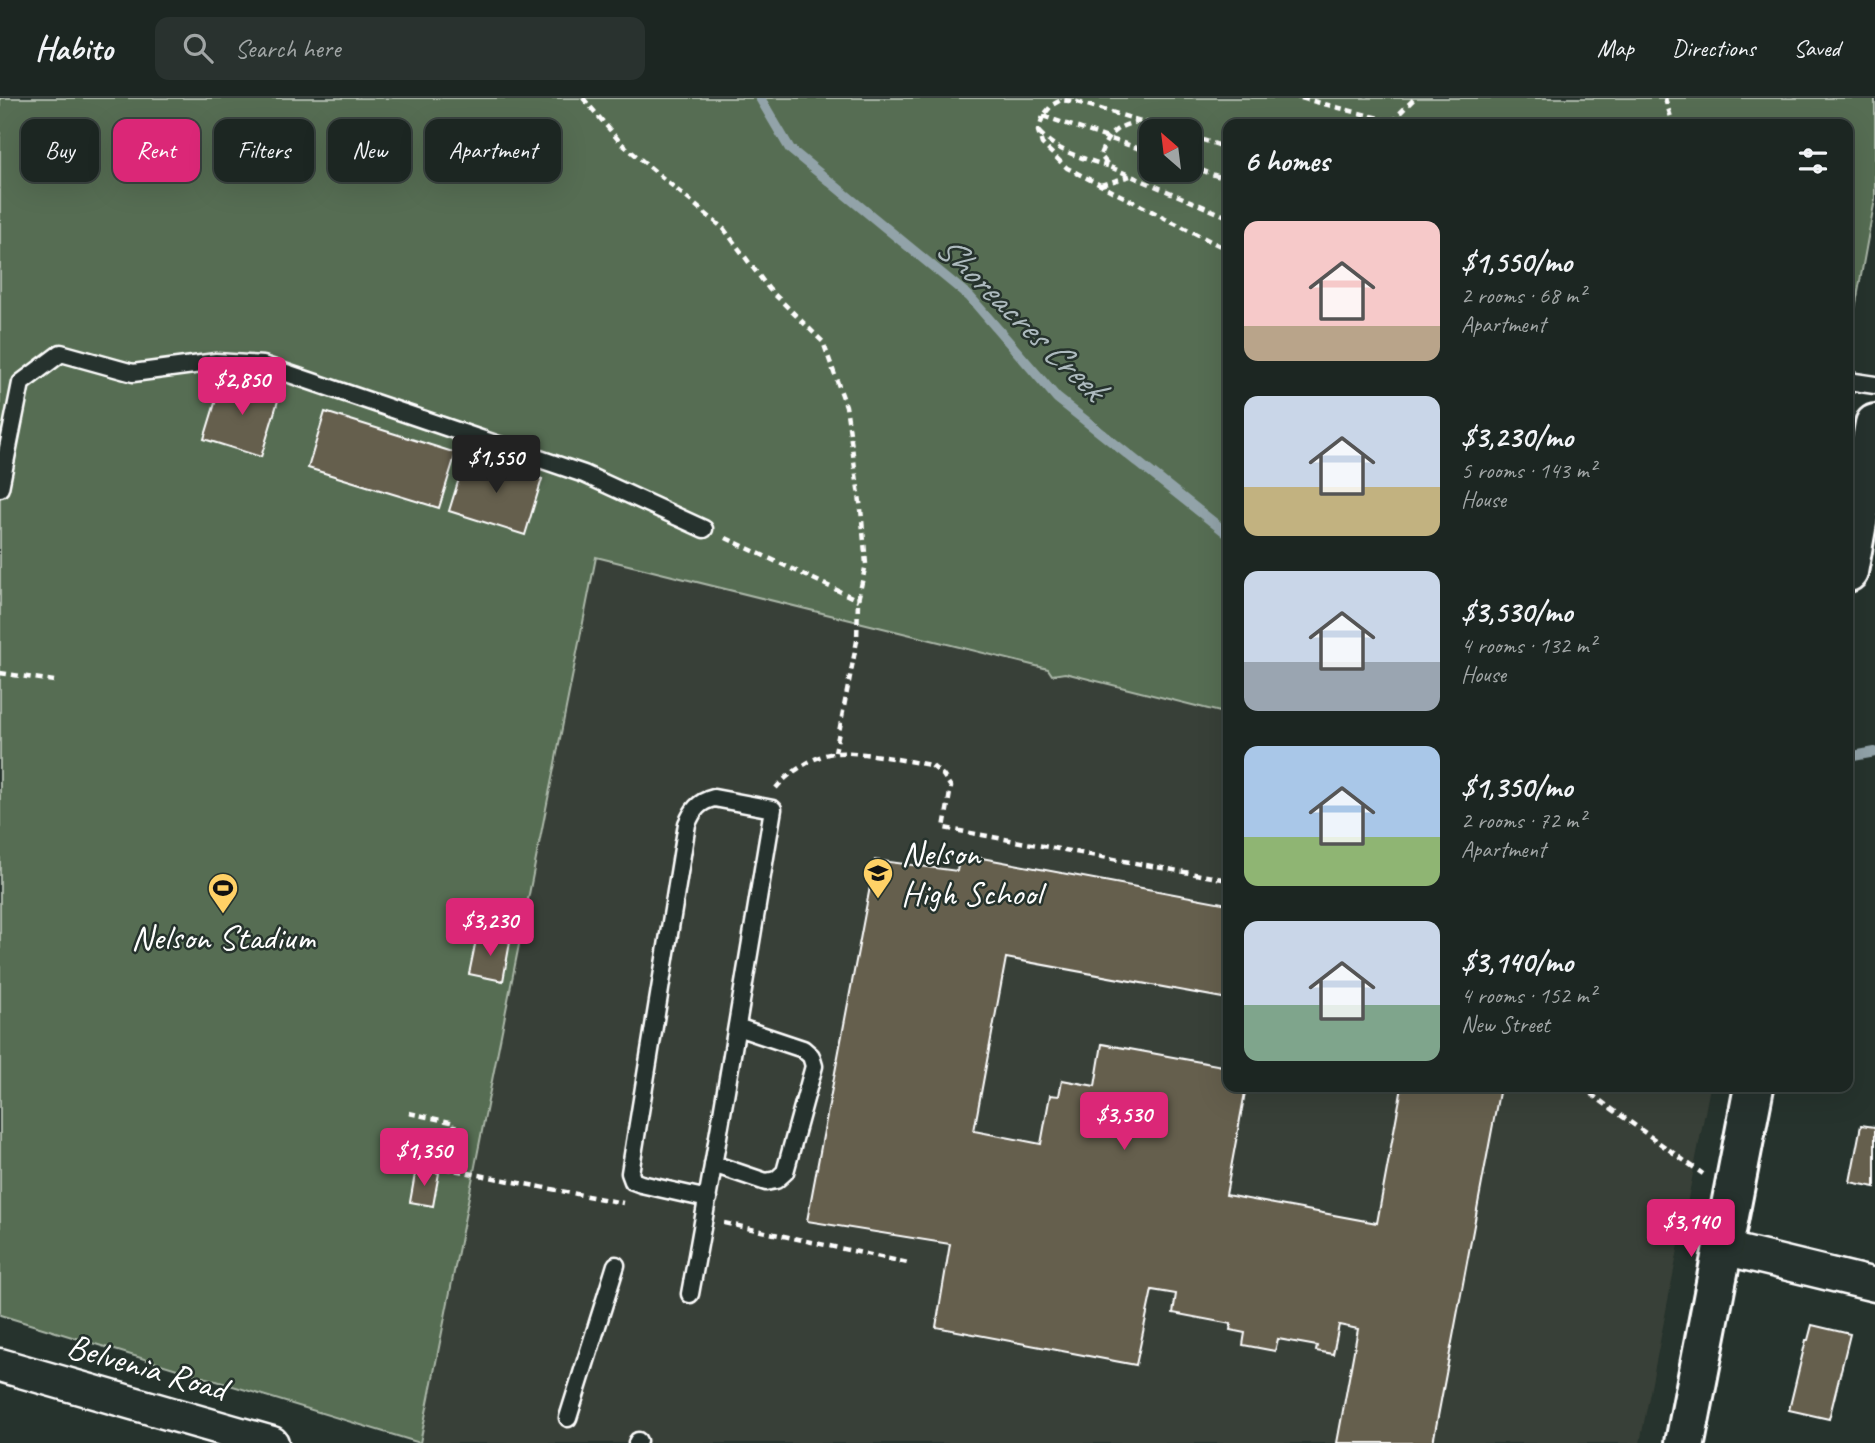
<!DOCTYPE html>
<html lang="en">
<head>
<meta charset="utf-8">
<style>
  :root { --surface:#1c2622; --page:#29322f; --text:#f1f3f6; --muted:#a0a5a5; --line:#3a4340; --accent:#db2777 }
  body { margin:0; font-family:Caveat,sans-serif; background:var(--page); color:var(--text); height:100vh; display:flex; flex-direction:column; font-size:26px; white-space:nowrap }
  * { box-sizing:border-box; margin:0 }
  p { font-size:23px; color:var(--muted) }
  .icon { flex:none; width:38px; height:38px; fill:none; stroke:currentColor; stroke-width:2; stroke-linecap:round; stroke-linejoin:round }
  .map { position:relative; flex:1; overflow:hidden }
  .panel { position:absolute; left:1223px; top:21px; width:630px; height:973px; display:flex; flex-direction:column; background:var(--surface); border-radius:14px; box-shadow:0 7px 28px #0002,0 0 0 2px var(--line) }
  .panel>* { flex:none }
  .top-card { position:absolute; left:21px; top:21px; width:665px; height:63px; display:flex; gap:14px }
  .needle { width:46px; rotate:332deg }
  .tools { position:absolute; left:1139px; top:21px; display:grid; gap:14px }
  .tools a { display:grid; place-items:center; width:63px; height:63px; border-radius:14px; background:var(--surface); box-shadow:0 7px 28px #0002,0 0 0 2px var(--line); font-size:35px }
  .price { position:absolute; translate:-50% -60px; padding:0 16px; border-radius:7px; background:var(--accent); color:#fff; font-size:23px; line-height:46px; filter:drop-shadow(0 2px 4px #0008) }
  .price::after { content:''; position:absolute; left:50%; top:42px; width:21px; height:16px; margin-left:-10px; background:inherit; clip-path:polygon(0 0,100% 0,50% 100%) }
  .price.active { background:#222; color:#fff }
  ul { padding:0; list-style:none }
  li { display:flex; align-items:center; gap:21px; height:175px; padding:0 21px }
  li span { display:grid; place-items:center; flex:none; width:196px; height:140px; border-radius:14px; color:#555 }
  li>.icon { margin-inline-start:auto }
  span .icon { width:84px; height:84px; fill:#fffc; stroke-width:1 }
  li b { font-size:30px }
  h2 { display:flex; justify-content:space-between; align-items:center; height:84px; padding:0 21px; font-size:30px }
  .pill { padding:0 24px; border-radius:14px; background:var(--surface); box-shadow:0 7px 28px #0002,0 0 0 2px var(--line); font-size:24px; line-height:63px }
  .pill.active { background:var(--accent); color:#fff }
  header { display:flex; align-items:center; gap:42px; box-sizing:border-box; height:98px; padding:0 35px; background:var(--surface); border-bottom:2px solid var(--line) }
  header strong { font-size:33px }
  nav { display:flex; gap:38px; margin-inline-start:auto; font-size:24px }
  .search { width:490px; height:63px; background:var(--page); display:flex; align-items:center; gap:18px; box-sizing:border-box; padding:0 24px; border-radius:14px; color:var(--muted); font-size:26px }
  .map>svg:first-child { display:block }
  .built { fill:#394037 }
  .green { fill:#566d52; stroke:#aab6a8; stroke-width:2; fill-rule:evenodd }
  .lines { fill:none; stroke-linecap:round; stroke-linejoin:round }
  .stream { stroke:#92a3a9; stroke-width:10 }
  .building { fill:#655f4e; stroke:#fff; stroke-width:2 }
  .service-casing { stroke:#fff; stroke-width:21 }
  .minor-casing { stroke:#fff; stroke-width:37 }
  .secondary-casing { stroke:#fff; stroke-width:44 }
  .path { stroke:#fff; stroke-width:4.5; stroke-dasharray:7 5; stroke-linecap:butt }
  .service { stroke:#26332d; stroke-width:16 }
  .minor { stroke:#26332d; stroke-width:32 }
  .secondary { stroke:#26332d; stroke-width:38 }
  .labels { text-anchor:middle; dominant-baseline:central; stroke-width:5; stroke-linejoin:round; paint-order:stroke }
  .poi-label { font-size:35px; fill:#fff; stroke:#26332d; text-anchor:start }
  .street-label { font-size:35px; fill:#fff; stroke:#26332d }
  .water-label { font-size:37px; font-style:italic; fill:#adbabe; stroke:#26332d }
</style>
</head>
<body>
<header>
<strong>Habito</strong>
<div class="search"><svg class="icon" aria-label="search" viewBox="0 0 24 24"><circle cx="10" cy="10" r="6"/><path d="M15 15l6 6"/></svg>Search here</div>
<nav><a>Map</a><a>Directions</a><a>Saved</a></nav>
</header>
<div class="map">
<svg width="1875" height="1345" viewBox="0 0 1875 1345">
  <rect width="100%" height="100%" fill="#26332d"/>
  <filter id="ink" filterUnits="userSpaceOnUse"><feTurbulence type="fractalNoise" baseFrequency=".0143" numOctaves="2"/><feDisplacementMap in="SourceGraphic" scale="14" xChannelSelector="R" yChannelSelector="G"/><feConvolveMatrix kernelMatrix="1 2 1 2 8 2 1 2 1" color-interpolation-filters="sRGB"/></filter>
  <g filter="url(#ink)">
    <path class="built" d="M596,459L1228,616V989H1710L1640,1345H421Z"/>
    <path class="green" d="M0,0H1875V101L1848,249V26H1228V616L1065,575L1052,577L1048,571L596,459L420,1345L0,1217ZM1152,33H1190V72H1152Z"/>
    <g class="lines">
      <path class="stream" d="M760,0L790,51L970,199L1057,300L1228,436
        M1848,659L1875,654"/>
    </g>
    <path class="building" d="M223,279L280,296L261,359L204,341Z
      M325,314L456,355L439,410L308,370Z
      M466,358L542,381L525,437L449,413Z
      M960,756L1228,806V901L1006,860L974,1033L1041,1046L1050,997L1059,998L1062,982L1095,988L1102,946L1228,969V989H1246L1226,1097L1377,1125L1402,989H1500L1433,1345H1337L1358,1231L1339,1227L1333,1256L1316,1253L1317,1248L1278,1241L1275,1253L1243,1247L1245,1235L1230,1232L1231,1226L1173,1215L1176,1196L1152,1192L1136,1267L936,1229L950,1146L807,1123L875,762L957,773Z
      M477,837L510,844L503,883L469,876Z
      M1861,1027L1875,1029V1089L1850,1084Z
      M416,1071L439,1075L433,1108L410,1104Z
      M1812,1227L1850,1236L1829,1321L1789,1312L1806,1242H1808Z"/>
    <g class="lines">
      <g class="service-casing">
        <path id="service" d="M1848,283L1875,287
          M0,390L21,285L61,255L133,275L216,264L263,267L584,376L704,431
          M713,1066L766,1084L776,1082L785,1074L814,968L811,958L803,951L737,929
          M690,1196C720,1035 746,873 773,711L714,700C698,704 693,712 687,726L630,1075L633,1083L641,1086L708,1101
          M568,1320L616,1167
          M637,1345L638,1343"/>
      </g>
      <g class="minor-casing">
        <path id="minor" d="M1723,1150L1875,1187
          M0,1267L272,1345"/>
      </g>
      <g class="secondary-casing">
        <path id="secondary" d="M1848,474L1875,326
          M1685,1345L1754,989"/>
      </g>
      <path class="path" d="M583,0L621,45L724,131L769,191L823,244L846,308L861,411L866,466L858,502L857,543L835,654
        M1301,0L1394,24
        M1665,0L1673,26
        M1043,18L1152,55
        M1140,23C1115,29 1109,34 1100,57L1110,69L1228,119
        M1393,25L1399,16L1415,0
        M1175,33L1077,4L1061,2L1052,7L1043,18L1038,33L1042,46L1067,70L1228,152
        M1039,34C1057,54 1082,60 1108,68
        M1190,38L1228,50
        M1190,68L1228,82
        M1101,87L1130,78
        M726,440L858,502
        M0,575L54,583
        M776,690C788,675 818,655 837,655C863,653 905,663 931,667L943,677L951,689L944,730L1228,782
        M1581,989L1703,1076
        M409,1015L455,1025L446,1071
        M397,1061L623,1105
        M724,1125L908,1165"/>
      <use href="#service" class="service"/>
      <use href="#minor" class="minor"/>
      <use href="#secondary" class="secondary"/>
    </g>
  </g>
  <defs>
    <g id="school-pin" transform="scale(1.575)"><path d="M0 17L-7.5 6A9.5 9.5 0 1 1 7.5 6Z" fill="#ffd166" stroke="#26332d"/><path d="M0-5L7-2L0 1L-7-2ZM-4 1L0 2.5L4 1V4Q0 6-4 4Z" fill="#111"/></g>
    <g id="stadium-pin" transform="scale(1.575)"><path d="M0 17L-7.5 6A9.5 9.5 0 1 1 7.5 6Z" fill="#ffd166" stroke="#26332d"/><path d="M0-5a6.5 5 0 1 0 0 10a6.5 5 0 1 0 0-10ZM-3.5-1.8h7v3.6h-7Z" fill="#111"/></g>
  </defs>
  <g fill-rule="evenodd">
    <use href="#school-pin" x="878" y="775"/>
    <use href="#stadium-pin" x="223" y="790"/>
  </g>
  <g class="labels">
    <g class="poi-label">
      <text x="901" y="755">Nelson<tspan x="901" dy="40">High School</tspan></text>
      <text x="223" y="839" text-anchor="middle">Nelson Stadium</text>
    </g>
    <g class="street-label">
      <text transform="translate(147 1269) rotate(16)">Belvenia Road</text>
    </g>
    <g class="water-label">
      <text transform="translate(1021 219) rotate(44)">Shoreacres Creek</text>
    </g>
  </g>
</svg>
<div class="tools">
<a><svg class="needle" viewBox="-14 -14 28 28"><path d="M0-13l5 13h-10z" fill="#e53935"/><path d="M0 13l5-13h-10z" fill="#a0a5a5"/></svg></a>
</div>
<b class="price" style="left:242px;top:319px">$2,850</b>
<b class="price active" style="left:496px;top:397px">$1,550</b>
<b class="price" style="left:490px;top:860px">$3,230</b>
<b class="price" style="left:1124px;top:1054px">$3,530</b>
<b class="price" style="left:424px;top:1090px">$1,350</b>
<b class="price" style="left:1691px;top:1161px">$3,140</b>
<div class="top-card">
<a class="pill">Buy</a>
<a class="pill active">Rent</a>
<a class="pill">Filters</a>
<a class="pill">New</a>
<a class="pill">Apartment</a>
</div>
<section class="panel">
<h2>6 homes<svg class="icon" aria-label="filters" viewBox="0 0 24 24"><path d="M4 7h16M4 17h16"/><circle cx="9" cy="7" r="2"/><circle cx="15" cy="17" r="2"/></svg></h2>
<ul>
<li><span style="background:linear-gradient(#f6c9c9 75%,#b9a48a 0)"><svg class="icon" aria-label="home" viewBox="0 0 24 24"><path d="M3 11l9-7 9 7M6 9v11h12V9"/></svg></span><div><b>$1,550/mo</b><p>2 rooms · 68 m²</p><p>Apartment</p></div></li>
<li><span style="background:linear-gradient(#c9d6e8 65%,#c2b280 0)"><svg class="icon" aria-label="home" viewBox="0 0 24 24"><path d="M3 11l9-7 9 7M6 9v11h12V9"/></svg></span><div><b>$3,230/mo</b><p>5 rooms · 143 m²</p><p>House</p></div></li>
<li><span style="background:linear-gradient(#c9d6e8 65%,#9aa5b1 0)"><svg class="icon" aria-label="home" viewBox="0 0 24 24"><path d="M3 11l9-7 9 7M6 9v11h12V9"/></svg></span><div><b>$3,530/mo</b><p>4 rooms · 132 m²</p><p>House</p></div></li>
<li><span style="background:linear-gradient(#a9c7e8 65%,#8fb573 0)"><svg class="icon" aria-label="home" viewBox="0 0 24 24"><path d="M3 11l9-7 9 7M6 9v11h12V9"/></svg></span><div><b>$1,350/mo</b><p>2 rooms · 72 m²</p><p>Apartment</p></div></li>
<li><span style="background:linear-gradient(#c9d6e8 60%,#7fa58c 0)"><svg class="icon" aria-label="home" viewBox="0 0 24 24"><path d="M3 11l9-7 9 7M6 9v11h12V9"/></svg></span><div><b>$3,140/mo</b><p>4 rooms · 152 m²</p><p>New Street</p></div></li>
</ul>
</section>
</div>
</body>
</html>
